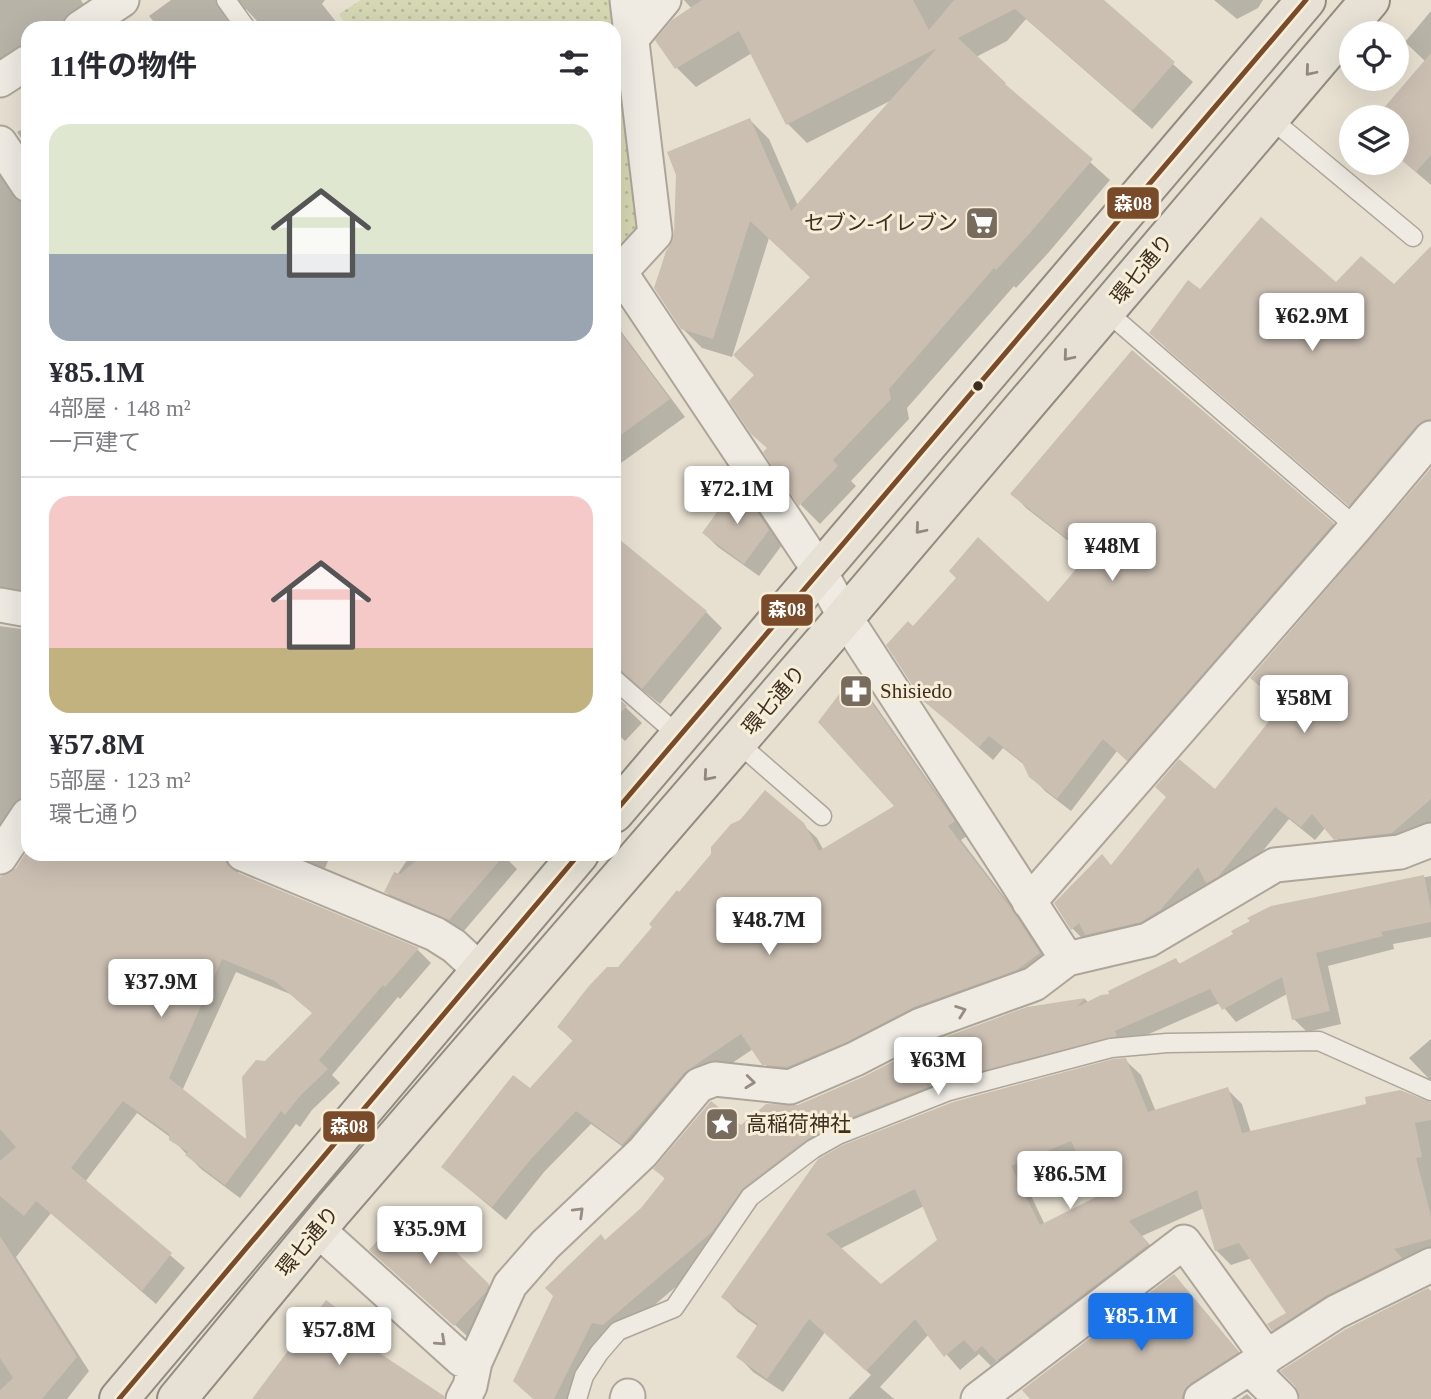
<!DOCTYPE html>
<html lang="ja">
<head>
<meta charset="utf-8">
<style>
  :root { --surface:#fff; --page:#f2f2f3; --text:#2b2b33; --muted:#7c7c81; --line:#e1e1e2; --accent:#1a73e8 }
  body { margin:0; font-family:"Times New Roman","Noto Sans JP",serif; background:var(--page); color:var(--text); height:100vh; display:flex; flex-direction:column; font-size:26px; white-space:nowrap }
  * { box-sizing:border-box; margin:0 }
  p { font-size:23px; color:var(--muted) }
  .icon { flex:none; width:38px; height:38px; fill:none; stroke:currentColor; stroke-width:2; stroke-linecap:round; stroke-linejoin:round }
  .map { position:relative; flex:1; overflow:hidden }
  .side { position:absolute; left:21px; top:21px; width:600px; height:840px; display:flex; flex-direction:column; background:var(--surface); border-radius:21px; box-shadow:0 7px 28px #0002 }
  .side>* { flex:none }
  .controls { position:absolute; left:1339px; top:21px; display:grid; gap:14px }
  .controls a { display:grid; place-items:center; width:70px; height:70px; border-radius:50%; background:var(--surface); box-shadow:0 7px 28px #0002; font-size:35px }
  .price { position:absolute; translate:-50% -60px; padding:0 16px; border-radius:7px; background:#fff; color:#222; font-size:23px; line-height:46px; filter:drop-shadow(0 2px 4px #0008) }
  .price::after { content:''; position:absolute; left:50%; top:42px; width:21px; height:16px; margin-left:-10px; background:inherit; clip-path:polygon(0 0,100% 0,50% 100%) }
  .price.active { background:var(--accent); color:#fff }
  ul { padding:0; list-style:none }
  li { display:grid; align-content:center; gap:14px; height:371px; padding:0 28px }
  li+li { border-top:2px solid var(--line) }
  li span { display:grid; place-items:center; height:217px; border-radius:21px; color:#555 }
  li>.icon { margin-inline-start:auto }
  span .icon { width:126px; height:126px; fill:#fffc; stroke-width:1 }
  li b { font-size:30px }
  h2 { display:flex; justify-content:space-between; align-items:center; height:84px; padding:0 28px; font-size:30px }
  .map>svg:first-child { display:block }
  .park { fill:url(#park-dots) }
  .shadow { fill:#0003; fill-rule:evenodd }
  .building { fill:#cbbfb2; fill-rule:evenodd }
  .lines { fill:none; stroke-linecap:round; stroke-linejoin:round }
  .service-casing { stroke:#ada599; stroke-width:21 }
  .minor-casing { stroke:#ada599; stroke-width:37 }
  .primary-casing { stroke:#928b80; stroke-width:42 }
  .service { stroke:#efebe3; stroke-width:18 }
  .minor { stroke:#efebe3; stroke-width:33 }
  .primary { stroke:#e6e1d4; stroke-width:38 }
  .bus-1-casing { stroke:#f7eed8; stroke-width:10 }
  .bus-1 { stroke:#7a4b2a; stroke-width:5 }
  .oneway { stroke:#92887a }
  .oneway2 { stroke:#968c82 }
  .bus-dot { fill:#3d2e20; stroke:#f7eed8; stroke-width:2.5 }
  .labels { text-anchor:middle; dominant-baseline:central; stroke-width:6; stroke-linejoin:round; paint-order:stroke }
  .poi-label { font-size:21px; fill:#3d2e20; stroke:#f7eed8; text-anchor:start }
  .street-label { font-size:21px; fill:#3d2e20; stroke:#f7eed8 }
  .line-badge { stroke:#f7eed8; stroke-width:2.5 }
  .badge-label { font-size:19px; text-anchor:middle; font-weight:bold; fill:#fff }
</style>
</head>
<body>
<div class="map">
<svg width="1431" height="1399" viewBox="0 0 1431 1399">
  <defs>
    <pattern id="park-dots" width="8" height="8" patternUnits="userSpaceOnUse" patternTransform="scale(1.75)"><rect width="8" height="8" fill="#d6d7b3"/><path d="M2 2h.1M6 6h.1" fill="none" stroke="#b9b99a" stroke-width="1.8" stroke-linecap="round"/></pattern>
  </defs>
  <rect width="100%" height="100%" fill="#e7e0d1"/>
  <path class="park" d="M361,0H616L649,231L614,268V28H348L339,14Z"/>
  <path class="shadow" d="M0,0H81L90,17L71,28H28V48L0,59Z
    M171,0H325L322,4L341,28H259L257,21L246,9L236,16L237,28H159L149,16Z
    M684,0H1101L1193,82L1152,129L1026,19L1007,41L976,57L1024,103L1110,180L1049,252L1016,288L1014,286L907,408L909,419L851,481L856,486L820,524L801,505L765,452L769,449L756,375L811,278L769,238L732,357L702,348L682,328L750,120L769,139L798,206L894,99L807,143L788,124L752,53L696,87L677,68L692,9Z
    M1214,0H1263L1258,8L1237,19Z
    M1431,11V185L1396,155V117H1378L1426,62L1405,42Z
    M28,101V115L21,106Z
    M28,126V148L17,132Z
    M0,171L28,212V339L25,341L28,346V601L0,605Z
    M1431,248V438L1363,518L1165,347L1315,365Z
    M614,322L685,417L614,468Z
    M1431,471V825L1349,853L1326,827L1315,840L1289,819L1231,890L1222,896L1209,883L1174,924L1086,942L1072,928L1112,866L1215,791L1283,706L1252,678Z
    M738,486L751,499L782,545L759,576L718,547L704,533Z
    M1013,494L1333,524L1346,538L1141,773L1117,751L1071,811L1045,791L1031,776L1026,766L1003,748L993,760L923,699L914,629L1049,605L1089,557L1026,508Z
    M614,538L706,612L722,628L660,704L635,684H628L621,689L619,701L642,723L625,741L614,731Z
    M0,626L28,630V815L0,856Z
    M853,678L866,692L967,836L961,840L1024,923L1052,967L777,1078L753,1049L698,1086L637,1157L591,1124L544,1172L506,1220L443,1167L530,1090L573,1041L559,1027L619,968L680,895L802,824L817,838L824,851L897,806Z
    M28,853L243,854L239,860L238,875L418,950L431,963L400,999L398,997L332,1075L340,1083L312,1110L300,1127L296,1124L240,1198L201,1169L170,1137L137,1113L85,1182L185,1268L156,1304L51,1213L16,1257L89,1371L67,1399H0V878L17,869ZM236,972L290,994L314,1014L266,1063L248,1142L182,1091Z
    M277,854H331L323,873Z
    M411,854H502L517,869L463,932L400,905L386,892Z
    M1431,876V937L1393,944L1394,949L1328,966L1341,1024L1307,1032L1294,1019L1287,994L1236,1022L1220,1003L1126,1044L958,1093L819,1152L756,1201L725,1245L617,1337L573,1399H534L606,1241L642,1210L666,1180L656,1169L741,1127L798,1106L1028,1009L1085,999L1089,1003L1112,995L1176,960L1181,965L1235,935L1272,907Z
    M1431,1039V1081L1409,1058Z
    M1125,1060L1141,1075L1156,1112L1227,1089L1242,1104L1251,1133L1431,1114V1266L1288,1344L1273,1329L1288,1313L1252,1258L1231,1265L1216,1250L1204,1208L1142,1236L1163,1260L1012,1375L998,1360L991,1366L979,1354L960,1370L929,1334L880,1387L894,1399H848L871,1375L825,1332L783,1392L753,1372L739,1357L759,1327L738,1312L723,1297L819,1161ZM1081,1158L1101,1197L1045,1225L1024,1181ZM924,1206L940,1240L881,1286L840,1249Z
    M409,1208L501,1298L468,1337L413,1286Z
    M1185,1288L1249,1364L1197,1399H1032Z
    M327,1302L373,1340L367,1347L438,1399H254Z
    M1247,1394L1252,1399H1240Z"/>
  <path class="building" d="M702,0H913L929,30L954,0H1104L1175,62L1132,111L1015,9L958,38L1006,83L1005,84L1093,159L1030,233L996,270L994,268L889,389L891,399L833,460L838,466L799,506L763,452L767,448L751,434L729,401L754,375L733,355L810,277L750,221L713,339L681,329L654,288L666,251L673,240L674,232L676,175L667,152L750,118L791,211L937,48L786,125L739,31L675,69L655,40L672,20Z
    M1431,53V155L1416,172L1396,155V117H1376Z
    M1261,217L1336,282L1361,256L1394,284L1431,246V419L1424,420L1416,426L1349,506L1149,333L1188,280L1200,289Z
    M614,324L670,399L614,440Z
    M1132,350L1334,523L1127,761L1103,739L1057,799L1029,777L1022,762L989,736L979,747L922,700L886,645L908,621L913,626L956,578L949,571L978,537L1048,602L1088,555L1010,494Z
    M1431,468V799L1392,833L1334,840L1312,814L1301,827L1275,807L1218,877L1206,883L1198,867L1160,910L1141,922L1085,935L1079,923L1071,930L1054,903L1102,854L1111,865L1166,797L1155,787L1179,759L1215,789L1282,705L1250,678Z
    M738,483L769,530L744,564L702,533Z
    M614,535L707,611L642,689L621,670L614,668Z
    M853,676L955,821L948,826L1011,908L1040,953L1017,970L914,1007L847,1042L787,1067L762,1065L741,1034L685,1072L622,1145L576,1111L531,1159L492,1207L441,1167L513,1075L530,1088L573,1040L557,1027L588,987L607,967H618L652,927L649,924L677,890L679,892L711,854V847L731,824L740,820L765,790L804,823L819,851L894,806L818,722Z
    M614,694L627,706L614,719Z
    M25,854H224L227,865L236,872L419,948L385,987L383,985L319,1060L328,1069L299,1097L285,1115L281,1111L225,1185L185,1155L188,1152L169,1140V1134L123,1101L71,1168L172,1253L142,1291L36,1201L24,1216L0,1196V1161L16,1147L0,1129V877L16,868ZM222,959L275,981L312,1013L265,1061L256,1060L242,1077L246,1139L169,1078Z
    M424,854H505L449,920L384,892L394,872L400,874Z
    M1424,875L1431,910V922L1381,932L1383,936L1316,953L1330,1011L1292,1020L1282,977L1222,1010L1210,989L1115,1031L1117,1036L946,1080L834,1124L806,1140L743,1188L712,1232L603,1325L592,1323L554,1399H533L513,1381L553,1296L545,1288L601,1234L605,1240L641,1208L665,1178L653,1169L711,1101L741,1125L766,1104L798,1105L863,1077L929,1043L1027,1007L1085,998L1077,1007L1101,995L1109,994L1108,991L1176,958L1179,964L1233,934L1231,931L1250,921L1247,918L1271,906Z
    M1126,1058L1148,1112L1228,1087L1242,1133L1366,1104L1365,1097L1400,1090L1431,1102V1120L1415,1123L1422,1157L1416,1158L1431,1216V1239L1394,1249L1402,1258L1327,1295L1272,1331L1267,1324L1286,1313L1239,1243L1215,1251L1197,1190L1129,1221L1149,1244L996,1361L982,1346L975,1352L964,1340L944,1357L915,1319L866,1371L809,1319L767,1379L736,1357L758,1324L721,1297L818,1159L843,1145L953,1102L1113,1059ZM1071,1141L1098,1196L1040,1225L1011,1166ZM915,1189L937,1240L881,1284L826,1234Z
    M409,1206L489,1284L486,1292L454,1326L369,1250Z
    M0,1236L77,1357L42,1399H0V1390L13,1378L0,1358Z
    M1174,1274L1239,1352L1191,1383L1184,1390L1182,1399H1030L1022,1390Z
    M1428,1288L1431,1291V1399H1300L1295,1386L1280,1371L1346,1329Z
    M326,1300L361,1326L354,1336L444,1396V1399H252Z"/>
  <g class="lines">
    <g class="service-casing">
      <path id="service" d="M226,0L246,28
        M1270,118L1413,237
        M1106,311L1356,527
        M614,679L679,736
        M737,742L822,816
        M577,1399L584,1376L599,1353L618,1331L674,1308L750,1197L813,1149L838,1135L949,1091L1111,1048L1167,1043L1319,1041L1431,1091"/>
    </g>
    <g class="minor-casing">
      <path id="minor" d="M627,0L655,234L620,272L819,570L845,617L1067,959
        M80,28L122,0
        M633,37L664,0
        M0,80L28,62
        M0,143L28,185
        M0,605L28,610
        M243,854L435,934L454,946L480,970
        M0,857L28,815
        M1029,902L1356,527L1431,438
        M317,1229L462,1360L475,1362L510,1285L545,1245L643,1152L699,1085L715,1079L790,1087L855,1059L921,1025L1034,984L1067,959L1148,940L1275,865L1400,852L1431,840
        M1250,1368L1281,1399
        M463,1399L470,1386L475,1362
        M627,1399L628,1396
        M978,1399L1184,1242L1267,1357
        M1201,1399L1336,1312L1431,1265"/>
    </g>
    <g class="primary-casing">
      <path id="primary" d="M614,813L1306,0
        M119,1399L579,854
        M177,1399L333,1210L845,617L1370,0"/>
    </g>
    <use href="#service" class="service"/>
    <use href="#minor" class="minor"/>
    <use href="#primary" class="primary"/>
    <g class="bus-1-casing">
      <path id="bus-1" d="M614,813L1306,0
        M119,1399L579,854"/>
    </g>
    <use href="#bus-1" class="bus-1"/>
  </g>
  <defs><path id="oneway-chevron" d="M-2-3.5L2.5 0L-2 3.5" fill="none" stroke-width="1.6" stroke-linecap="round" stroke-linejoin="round" transform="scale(1.75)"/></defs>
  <g class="oneway">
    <use href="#oneway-chevron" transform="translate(1310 71) rotate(130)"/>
    <use href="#oneway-chevron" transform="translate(1068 356) rotate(130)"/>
    <use href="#oneway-chevron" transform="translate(920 529) rotate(130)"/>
    <use href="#oneway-chevron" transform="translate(708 776) rotate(131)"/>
  </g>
  <g class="oneway2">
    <use href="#oneway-chevron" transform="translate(961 1011) rotate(-20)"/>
    <use href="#oneway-chevron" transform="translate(750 1082) rotate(6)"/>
    <use href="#oneway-chevron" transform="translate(579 1212) rotate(-44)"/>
    <use href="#oneway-chevron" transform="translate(441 1341) rotate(42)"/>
  </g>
  <defs>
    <g id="supermarket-square" transform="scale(1.75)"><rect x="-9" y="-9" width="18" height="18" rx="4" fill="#786c5e" stroke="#f7eed8"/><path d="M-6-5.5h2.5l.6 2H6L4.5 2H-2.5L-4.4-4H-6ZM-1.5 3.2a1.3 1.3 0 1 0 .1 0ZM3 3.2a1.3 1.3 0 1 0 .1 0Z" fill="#fff"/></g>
    <g id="pharmacy-square" transform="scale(1.75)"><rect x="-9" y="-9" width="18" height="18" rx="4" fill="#786c5e" stroke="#f7eed8"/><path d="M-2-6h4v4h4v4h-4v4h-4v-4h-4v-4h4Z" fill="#fff"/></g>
    <g id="sight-square" transform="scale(1.75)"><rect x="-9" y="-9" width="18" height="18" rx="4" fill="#786c5e" stroke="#f7eed8"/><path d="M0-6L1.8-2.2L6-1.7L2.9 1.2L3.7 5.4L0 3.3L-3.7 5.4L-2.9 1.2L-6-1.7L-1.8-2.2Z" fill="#fff"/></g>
  </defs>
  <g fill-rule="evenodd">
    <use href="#supermarket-square" x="982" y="223"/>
    <use href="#pharmacy-square" x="856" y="691"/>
    <use href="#sight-square" x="722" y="1124"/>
  </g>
  <circle class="bus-dot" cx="978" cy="386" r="6"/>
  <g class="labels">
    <g class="poi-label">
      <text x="958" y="223" text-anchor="end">セブン-イレブン</text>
      <text x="880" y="691">Shisiedo</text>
      <text x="746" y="1124">高稲荷神社</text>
    </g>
    <g class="street-label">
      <text transform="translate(1142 269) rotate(-50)">環七通り</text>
      <text transform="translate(774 700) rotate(-49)">環七通り</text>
      <text transform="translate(308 1241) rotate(-50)">環七通り</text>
    </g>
  </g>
  <g class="line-badge">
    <rect x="1106" y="186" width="54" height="34" rx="7" fill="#7a4b2a"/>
    <rect x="760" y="593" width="54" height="34" rx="7" fill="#7a4b2a"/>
    <rect x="322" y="1110" width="54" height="33" rx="7" fill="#7a4b2a"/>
  </g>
  <g class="badge-label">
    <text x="1133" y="210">森08</text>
    <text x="787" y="616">森08</text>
    <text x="349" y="1133">森08</text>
  </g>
</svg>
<div class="controls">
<a><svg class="icon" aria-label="locate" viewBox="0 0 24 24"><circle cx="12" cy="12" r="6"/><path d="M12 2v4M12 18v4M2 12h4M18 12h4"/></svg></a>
<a><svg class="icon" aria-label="layers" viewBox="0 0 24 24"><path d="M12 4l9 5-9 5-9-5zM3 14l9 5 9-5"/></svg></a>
</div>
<b class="price" style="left:1312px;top:353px">¥62.9M</b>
<b class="price" style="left:737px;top:526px">¥72.1M</b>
<b class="price" style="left:1112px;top:583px">¥48M</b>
<b class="price" style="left:1304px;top:735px">¥58M</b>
<b class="price" style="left:769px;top:957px">¥48.7M</b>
<b class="price" style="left:161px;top:1019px">¥37.9M</b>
<b class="price" style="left:938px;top:1097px">¥63M</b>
<b class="price" style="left:1070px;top:1211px">¥86.5M</b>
<b class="price" style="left:430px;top:1266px">¥35.9M</b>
<b class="price active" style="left:1141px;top:1353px">¥85.1M</b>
<b class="price" style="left:339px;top:1367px">¥57.8M</b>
<section class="side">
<h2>11件の物件<svg class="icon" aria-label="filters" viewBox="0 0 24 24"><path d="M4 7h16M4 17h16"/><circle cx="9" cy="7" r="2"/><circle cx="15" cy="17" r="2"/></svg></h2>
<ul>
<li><span style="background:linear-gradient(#dfe7d0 60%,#9aa5b1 0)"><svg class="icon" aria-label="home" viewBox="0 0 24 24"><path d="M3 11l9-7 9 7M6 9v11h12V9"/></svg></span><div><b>¥85.1M</b><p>4部屋 · 148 m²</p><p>一戸建て</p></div></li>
<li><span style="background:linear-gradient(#f6c9c9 70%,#c2b280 0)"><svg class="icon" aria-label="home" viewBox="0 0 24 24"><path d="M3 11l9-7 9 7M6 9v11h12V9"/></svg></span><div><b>¥57.8M</b><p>5部屋 · 123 m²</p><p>環七通り</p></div></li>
</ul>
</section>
</div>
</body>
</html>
